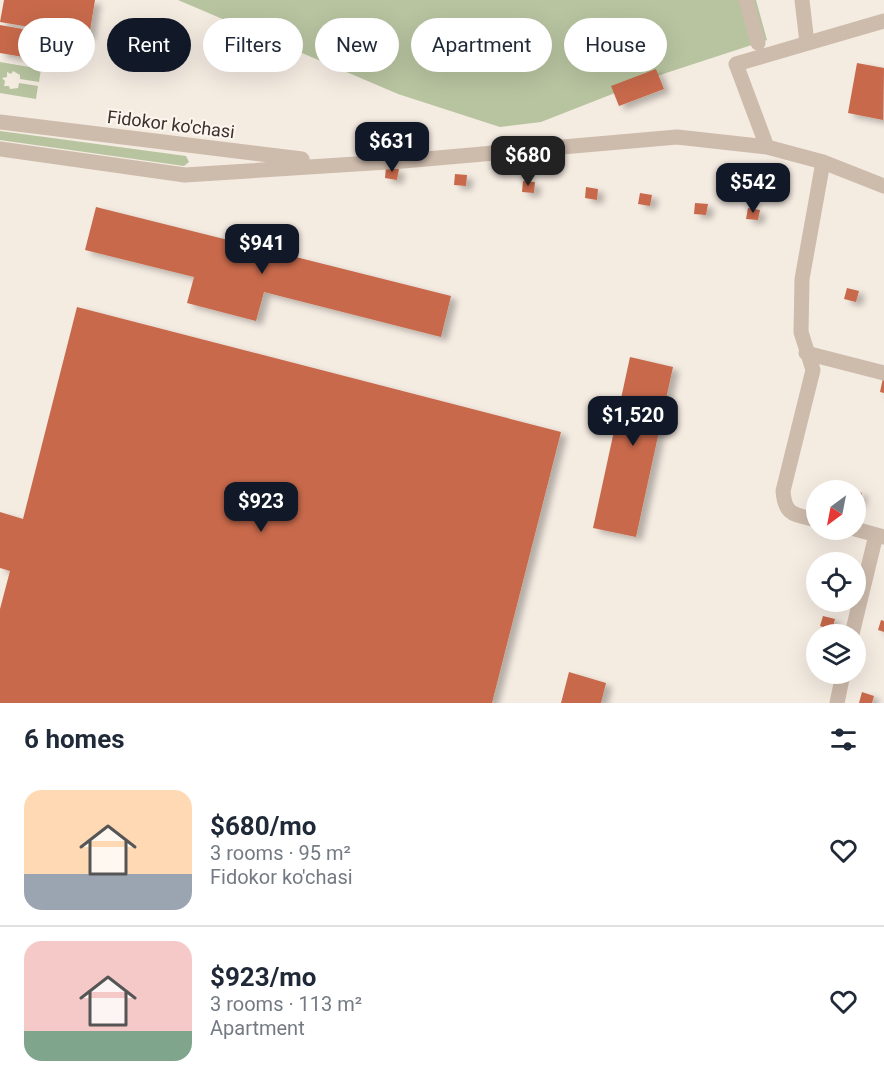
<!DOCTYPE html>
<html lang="en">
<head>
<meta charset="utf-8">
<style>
  :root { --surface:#fff; --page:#f2f2f3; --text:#1f2937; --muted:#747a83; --line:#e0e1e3; --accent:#111827 }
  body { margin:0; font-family:Roboto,sans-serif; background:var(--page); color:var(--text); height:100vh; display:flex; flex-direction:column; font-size:22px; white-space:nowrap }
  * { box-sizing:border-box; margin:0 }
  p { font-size:20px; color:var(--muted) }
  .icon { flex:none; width:33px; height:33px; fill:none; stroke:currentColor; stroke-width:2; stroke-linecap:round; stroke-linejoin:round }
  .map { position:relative; height:703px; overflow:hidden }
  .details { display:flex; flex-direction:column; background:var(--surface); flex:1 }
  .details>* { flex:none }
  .top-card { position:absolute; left:18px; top:18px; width:849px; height:54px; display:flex; gap:12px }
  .needle { width:39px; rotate:212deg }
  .fabs { position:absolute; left:806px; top:480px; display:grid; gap:12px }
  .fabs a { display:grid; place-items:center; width:60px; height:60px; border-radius:50%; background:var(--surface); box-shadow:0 6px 24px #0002; font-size:30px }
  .price { position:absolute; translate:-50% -51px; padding:0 14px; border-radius:12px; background:var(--accent); color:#fff; font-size:20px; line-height:39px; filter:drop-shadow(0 2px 3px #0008) }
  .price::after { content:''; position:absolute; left:50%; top:36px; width:18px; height:14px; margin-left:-9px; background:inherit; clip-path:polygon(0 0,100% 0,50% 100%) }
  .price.current { background:#222; color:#fff }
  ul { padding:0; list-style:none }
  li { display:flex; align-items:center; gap:18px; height:150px; padding:0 24px }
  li+li { border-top:2px solid var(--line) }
  li span { display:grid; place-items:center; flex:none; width:168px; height:120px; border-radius:18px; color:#555 }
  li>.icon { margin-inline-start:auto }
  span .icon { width:72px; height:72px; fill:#fffc; stroke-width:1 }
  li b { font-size:26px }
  h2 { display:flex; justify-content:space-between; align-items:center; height:72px; padding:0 24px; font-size:26px }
  .tag { padding:0 21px; border-radius:27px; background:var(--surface); box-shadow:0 6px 24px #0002; font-size:21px; line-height:54px }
  .tag.current { background:var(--accent); color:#fff }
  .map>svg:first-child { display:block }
  .green { fill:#b8c4a0 }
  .building { fill:#c8694b; filter:url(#shadow) }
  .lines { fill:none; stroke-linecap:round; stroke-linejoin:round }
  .minor { stroke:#cdbbac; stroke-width:15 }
  .labels { text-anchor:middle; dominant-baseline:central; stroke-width:4.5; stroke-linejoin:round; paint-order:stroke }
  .street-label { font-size:18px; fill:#3b302b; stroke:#fbf5ee }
</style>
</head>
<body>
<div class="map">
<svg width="884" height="703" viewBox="0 0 884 703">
  <defs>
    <filter id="shadow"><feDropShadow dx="6" dy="4" stdDeviation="3" flood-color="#0004"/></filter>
  </defs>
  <rect width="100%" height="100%" fill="#f4ebe1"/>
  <path class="green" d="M178,0H756L767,40L666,73L541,122L500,127L398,94Z
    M0,62L41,69L39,82L20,79V75L13,71L11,74L7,72V77L2,78L5,81L4,86H9L10,89L18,88L19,83L38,86L36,99L0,93Z
    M0,131L186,156L189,162L184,166L0,140Z"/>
  <path class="building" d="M4,0H95L89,37L0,22Z
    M0,25L69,37L64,64L0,53Z
    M857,63L884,68L883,120L848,113Z
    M656,69L664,89L619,106L611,86Z
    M386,167L399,169L397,180L385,178Z
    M455,174L467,175L466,186L454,185Z
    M523,181L535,182L534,193L522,192Z
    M586,187L598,189L597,200L585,198Z
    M640,193L652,195L650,206L638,204Z
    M695,203L708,204L706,215L694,214Z
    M96,207L451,296L441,337L264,292L256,321L187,303L194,277L85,250Z
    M748,208L760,210L758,220L746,219Z
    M847,288L859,291L856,302L844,299Z
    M77,307L561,432L492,703H0V609L10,571L0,568V512L23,519Z
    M630,357L673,367L636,537L593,528Z
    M883,378H884V393L880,392Z
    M855,491L862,493L859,504L855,503Z
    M823,616L835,619L832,630L820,626Z
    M881,620L884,621V632L878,630Z
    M569,672L606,683L601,703H561Z
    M862,692L874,696L872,703H859Z"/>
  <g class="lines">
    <path class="minor" d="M746,0L758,43
      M802,0L807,43
      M0,122L302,159
      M767,147L736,64L884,21
      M0,149L185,175L403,161L677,137L767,147L823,162L884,186
      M806,353L884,373
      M816,520C794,514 785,516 783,491L813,370L801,332L802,279L823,162
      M855,529L884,537
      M852,634L876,535
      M837,703L843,674"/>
  </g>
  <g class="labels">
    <g class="street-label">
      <text transform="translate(171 124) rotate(7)">Fidokor ko'chasi</text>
    </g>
  </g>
</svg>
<div class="fabs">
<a><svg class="needle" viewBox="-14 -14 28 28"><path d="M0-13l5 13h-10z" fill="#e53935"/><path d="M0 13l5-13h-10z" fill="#747a83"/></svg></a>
<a><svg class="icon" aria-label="locate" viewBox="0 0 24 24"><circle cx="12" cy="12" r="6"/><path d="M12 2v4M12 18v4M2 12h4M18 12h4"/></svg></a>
<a><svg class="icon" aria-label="layers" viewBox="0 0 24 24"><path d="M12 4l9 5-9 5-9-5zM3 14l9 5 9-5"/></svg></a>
</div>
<b class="price" style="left:392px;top:173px">$631</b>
<b class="price current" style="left:528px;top:187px">$680</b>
<b class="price" style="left:753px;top:214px">$542</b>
<b class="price" style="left:262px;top:275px">$941</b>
<b class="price" style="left:633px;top:447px">$1,520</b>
<b class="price" style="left:261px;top:533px">$923</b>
<div class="top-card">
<a class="tag">Buy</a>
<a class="tag current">Rent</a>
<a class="tag">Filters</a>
<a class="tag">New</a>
<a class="tag">Apartment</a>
<a class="tag">House</a>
</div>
</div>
<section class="details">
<h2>6 homes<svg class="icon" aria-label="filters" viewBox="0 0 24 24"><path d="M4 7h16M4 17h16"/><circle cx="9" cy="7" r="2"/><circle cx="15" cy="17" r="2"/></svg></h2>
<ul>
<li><span style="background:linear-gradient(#ffd9b3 70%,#9aa5b1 0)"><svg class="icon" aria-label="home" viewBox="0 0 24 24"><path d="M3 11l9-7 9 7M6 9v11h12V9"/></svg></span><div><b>$680/mo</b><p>3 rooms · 95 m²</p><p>Fidokor ko'chasi</p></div><svg class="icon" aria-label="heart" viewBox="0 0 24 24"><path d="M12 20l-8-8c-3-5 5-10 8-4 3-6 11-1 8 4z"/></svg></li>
<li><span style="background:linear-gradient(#f6c9c9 75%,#7fa58c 0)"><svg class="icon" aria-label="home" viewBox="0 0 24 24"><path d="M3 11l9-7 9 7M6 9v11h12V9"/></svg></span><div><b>$923/mo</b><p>3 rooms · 113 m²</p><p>Apartment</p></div><svg class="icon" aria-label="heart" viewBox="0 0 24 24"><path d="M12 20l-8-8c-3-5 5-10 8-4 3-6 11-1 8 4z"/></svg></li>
</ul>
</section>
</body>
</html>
